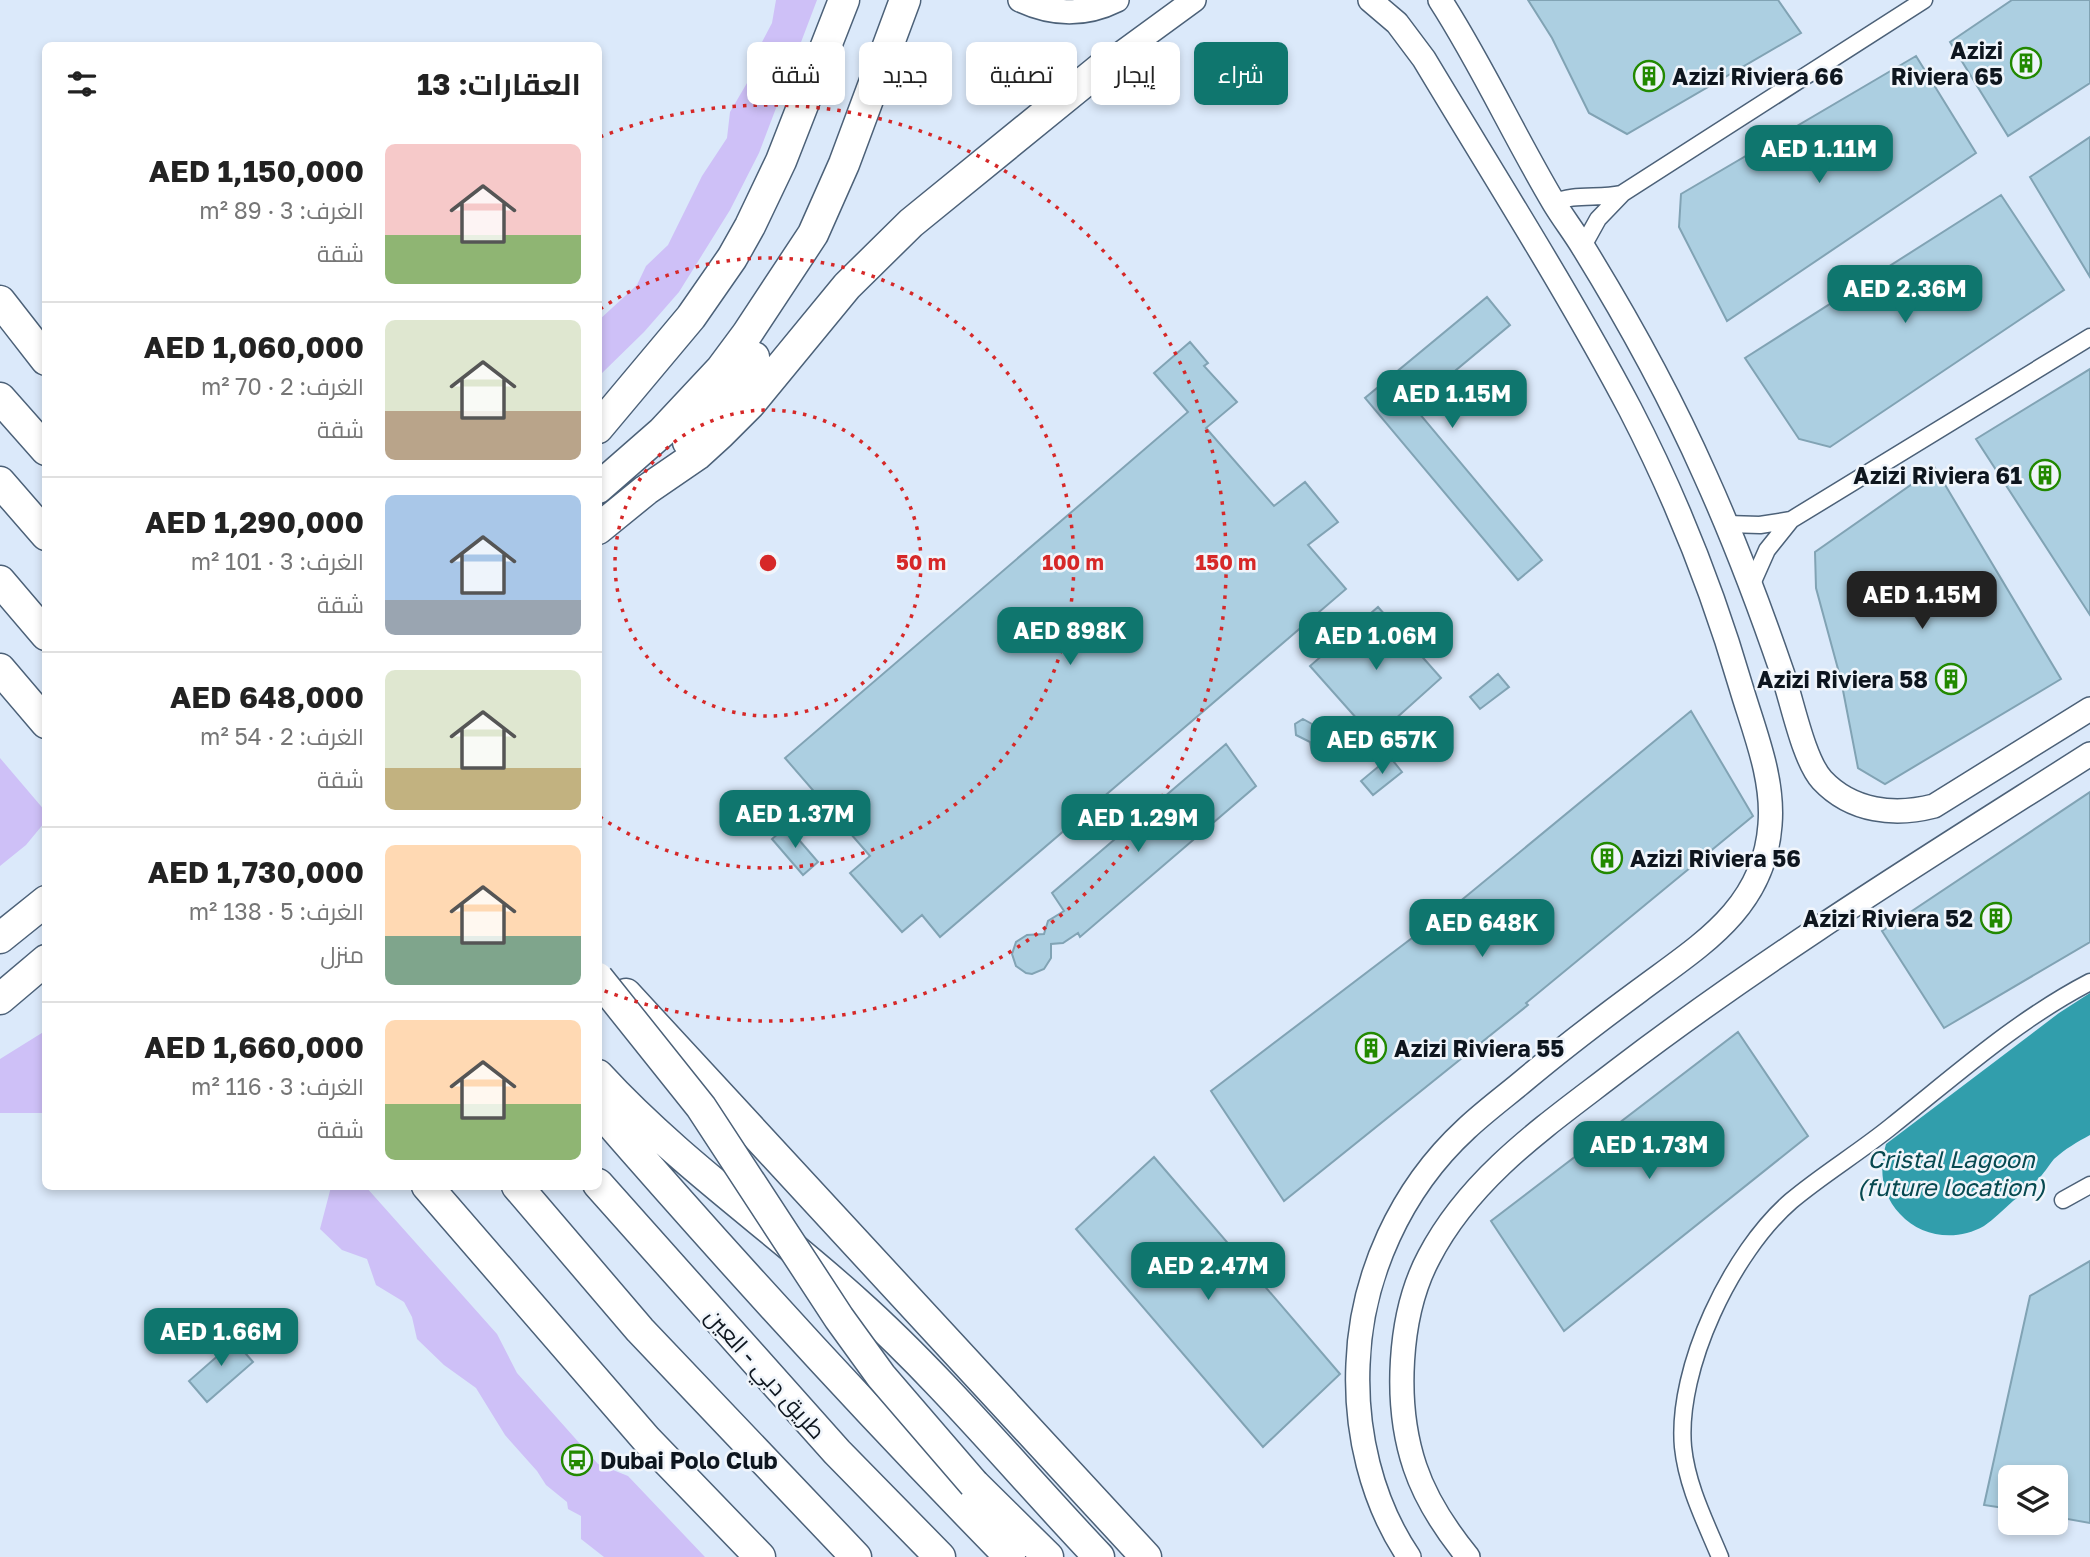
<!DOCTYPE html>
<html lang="ar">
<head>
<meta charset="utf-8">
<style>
  :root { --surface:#fff; --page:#f6f6f6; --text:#222; --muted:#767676; --line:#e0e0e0; --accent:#0f766e }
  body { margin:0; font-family:"Golos Text",Cairo,sans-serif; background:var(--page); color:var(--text); direction:rtl; height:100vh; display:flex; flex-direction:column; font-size:26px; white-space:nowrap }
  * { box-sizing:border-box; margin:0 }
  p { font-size:23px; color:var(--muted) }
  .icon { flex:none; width:38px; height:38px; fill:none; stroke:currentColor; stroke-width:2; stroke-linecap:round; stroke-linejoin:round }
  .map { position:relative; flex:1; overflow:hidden; direction:ltr }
  .side { position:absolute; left:42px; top:42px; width:560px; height:1148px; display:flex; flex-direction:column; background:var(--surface); border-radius:10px; box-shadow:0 4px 10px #0003; direction:rtl }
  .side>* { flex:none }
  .hud { position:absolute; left:623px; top:42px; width:665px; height:63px; direction:rtl; display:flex; gap:14px }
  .tools { position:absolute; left:1998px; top:1465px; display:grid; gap:14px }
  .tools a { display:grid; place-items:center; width:70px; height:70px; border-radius:10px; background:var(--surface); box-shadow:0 4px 10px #0003; font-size:35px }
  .price { position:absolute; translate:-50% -60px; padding:0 16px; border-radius:14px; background:var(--accent); color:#fff; font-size:23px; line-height:46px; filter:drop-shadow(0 2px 4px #0008) }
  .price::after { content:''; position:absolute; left:50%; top:42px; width:21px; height:16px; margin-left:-10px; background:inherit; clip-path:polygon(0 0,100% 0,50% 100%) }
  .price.selected { background:#222; color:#fff }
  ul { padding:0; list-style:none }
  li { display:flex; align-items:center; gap:21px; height:175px; padding:0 21px }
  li+li { border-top:2px solid var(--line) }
  li span { display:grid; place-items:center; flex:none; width:196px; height:140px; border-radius:10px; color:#555 }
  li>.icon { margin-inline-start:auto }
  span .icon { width:84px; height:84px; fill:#fffc; stroke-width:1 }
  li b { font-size:30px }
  h2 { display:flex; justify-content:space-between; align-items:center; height:84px; padding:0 21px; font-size:30px }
  .chip { padding:0 24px; border-radius:10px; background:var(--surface); box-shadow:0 4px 10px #0003; font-size:24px; line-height:63px }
  .chip.selected { background:var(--accent); color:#fff }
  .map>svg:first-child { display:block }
  .green { fill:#cec0f7 }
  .water { fill:#319eac }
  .building { fill:#accfe1; stroke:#81a3b4; stroke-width:2 }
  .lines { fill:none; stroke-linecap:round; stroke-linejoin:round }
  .street-casing { stroke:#4c6178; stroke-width:19 }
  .secondary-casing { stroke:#4c6178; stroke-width:26 }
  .highway-casing { stroke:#4c6178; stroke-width:33 }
  .street { stroke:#fff; stroke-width:16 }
  .secondary { stroke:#fff; stroke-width:23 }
  .highway { stroke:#fff; stroke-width:30 }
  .highway-bridge-casing { stroke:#4c6178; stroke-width:33; stroke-linecap:butt }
  .highway-bridge { stroke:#fff; stroke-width:30 }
  .ring { fill:none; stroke:#d62828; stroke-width:3.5; stroke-dasharray:3.5 7 }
  .labels { text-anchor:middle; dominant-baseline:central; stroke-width:5; stroke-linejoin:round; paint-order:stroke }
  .poi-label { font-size:23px; font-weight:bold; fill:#0e161f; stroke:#f0f5fb; text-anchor:end }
  .street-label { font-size:23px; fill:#0e161f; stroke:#f0f5fb }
  .water-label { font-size:24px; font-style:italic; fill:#074950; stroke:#f0f5fb }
  .centre { fill:#d62828; stroke:#f0f5fb; stroke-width:3.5 }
  .ring-label { font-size:21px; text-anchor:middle; font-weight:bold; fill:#d62828; stroke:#f0f5fb; stroke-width:5; stroke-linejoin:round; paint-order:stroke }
</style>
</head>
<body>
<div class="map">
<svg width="2090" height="1557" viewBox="0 0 2090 1557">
  <rect width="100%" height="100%" fill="#dbe9fa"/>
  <path class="green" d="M776,0H817L759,153L730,210L679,292L644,332L599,376V320L637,285L646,266L668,245L702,176L727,138L730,112L747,83L751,63L772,23Z
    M0,758L46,812L45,822L26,845L0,866Z
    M45,1031V1113H0V1059Z
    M331,1187H366L497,1334L517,1373L598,1464L628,1476L705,1557H604L581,1539V1516L568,1509L567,1502L546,1485L537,1471L505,1435L476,1388L444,1365L417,1339L412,1317L404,1302L376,1285L367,1259L342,1250L320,1229Z"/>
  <path class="water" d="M2090,993V1135C2077,1142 2065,1149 2054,1159C2048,1166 2044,1174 2037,1180C2030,1188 2021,1195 2013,1201C2003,1210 1994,1219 1984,1226C1956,1242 1921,1237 1900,1214C1881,1194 1879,1169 1886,1144L2059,1013Z"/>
  <path class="building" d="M1528,0H1778L1801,33L1627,134L1589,113L1552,38Z
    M2012,0H2090V83L2008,136L1950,42Z
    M1916,56L1976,153L1727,321L1679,227L1681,194Z
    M2090,137V277L2030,177Z
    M2001,195L2064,290L1830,447L1799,439L1745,358Z
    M1487,297L1510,325L1413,406L1542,560L1518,580L1365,398Z
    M1190,342L1208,363L1204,366L1237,402L1206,428L1274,506L1305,482L1338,522L1308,545L1346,589L940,937L922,915L902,932L850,873L870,856L785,758L1188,412L1154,373Z
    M2090,369V615L1976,439Z
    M1935,468L2061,679L1885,784L1858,768L1841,680L1816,588L1815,552Z
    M1378,607L1441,678L1374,738L1310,666Z
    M1498,674L1509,687L1480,709L1470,697Z
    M1691,711L1753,816L1526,1003L1528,1005L1284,1201L1211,1091L1458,903Z
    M1303,719L1312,724L1313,738L1325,741L1330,745L1331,751L1328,757L1322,760L1316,758L1312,753L1310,742L1296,735L1295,724Z
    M1226,744L1256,786L1080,937L1078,933L1063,943L1051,944V958L1044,969L1032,974L1026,973L1016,966L1012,954L1016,942L1027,935L1044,934L1048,921L1064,911L1052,893Z
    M1390,757L1402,772L1373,795L1361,781Z
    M2090,792V942L1944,1028L1882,931Z
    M787,826L818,862L803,875L772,839Z
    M1738,1032L1808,1136L1564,1331L1491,1221Z
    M1154,1157L1340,1374L1263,1447L1076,1229Z
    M2090,1261V1523L2056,1517V1477H2011V1509L1984,1505L2030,1296Z
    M226,1331L253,1362L207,1402L189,1381L221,1353L213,1344Z"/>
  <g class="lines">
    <g class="street-casing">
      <path id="street" d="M1554,203C1573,193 1599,199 1621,194
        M1583,246L1598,219L1623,193L1924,0
        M1727,524L1760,525L1791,520
        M1751,586L1767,550L1791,520L2090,337
        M2063,1200L2090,1185
        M1720,1557C1705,1521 1687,1486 1683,1447C1676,1368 1732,1252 1791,1201C1823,1174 1860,1152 1893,1125C1957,1074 2017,1020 2090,982"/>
    </g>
    <g class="secondary-casing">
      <path id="secondary" d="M1020,0C1052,15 1085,16 1117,0
        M1370,0L1397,23L1424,59C1493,174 1567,290 1630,409C1676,498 1713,591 1741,687C1754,731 1774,778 1770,825C1764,909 1699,946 1639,991C1601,1019 1563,1048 1527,1078C1507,1095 1485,1111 1466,1129C1401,1189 1361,1276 1358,1364C1355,1430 1371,1501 1409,1557
        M1440,0C1482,65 1514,136 1554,203C1563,218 1574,232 1583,247C1628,320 1670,396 1705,475C1734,539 1759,605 1782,672C1792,700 1803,759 1822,780C1852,812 1895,816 1934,806L2090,709
        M1105,65L1194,0
        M1468,1557C1446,1530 1426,1500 1415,1467C1394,1405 1398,1315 1429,1257C1471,1176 1547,1125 1617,1071C1769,955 1930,856 2090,754"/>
    </g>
    <g class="highway-casing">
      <path id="highway" d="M0,301L46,360
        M0,398L46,450
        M598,428L691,317L732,258L750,226L781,161L844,0
        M688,442L725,398L754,357
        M0,482L46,535
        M598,488L662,432L721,369L747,334L813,234L844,164L905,0
        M598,529L646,490L697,455L720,434L750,404L847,286L911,223L1105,65
        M0,581L46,635
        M0,669L46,723
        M0,938L46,901
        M626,994L1146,1557
        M0,999L46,960
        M598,1075C677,1161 772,1226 857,1303C944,1381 1019,1473 1099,1557
        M598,1109C731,1262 868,1412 1010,1557
        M598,1184L837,1452L940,1557
        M427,1186L647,1440L760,1557
        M517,1186L640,1330L856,1557
        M974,1484L1048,1557"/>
    </g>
    <use href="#street" class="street"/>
    <use href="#secondary" class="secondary"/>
    <use href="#highway" class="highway"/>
    <g class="highway-bridge-casing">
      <path id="highway-bridge" d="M598,978L701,1107L839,1318L881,1376L974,1484"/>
    </g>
    <use href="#highway-bridge" class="highway-bridge"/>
  </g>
  <g class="ring">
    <circle cx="768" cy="563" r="153"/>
    <path d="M600 309A305 305 0 1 1 600 817"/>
    <path d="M600 137A458 458 0 1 1 600 989"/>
  </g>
  <defs>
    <g id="building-ring" transform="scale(1.575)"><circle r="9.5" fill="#f0f5fb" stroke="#228900" stroke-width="1.5"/><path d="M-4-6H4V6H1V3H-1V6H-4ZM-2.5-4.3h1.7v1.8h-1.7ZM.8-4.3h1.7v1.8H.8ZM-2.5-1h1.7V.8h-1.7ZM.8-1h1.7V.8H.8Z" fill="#228900"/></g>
    <g id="bus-ring" transform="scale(1.575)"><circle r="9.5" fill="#f0f5fb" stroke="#228900" stroke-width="1.5"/><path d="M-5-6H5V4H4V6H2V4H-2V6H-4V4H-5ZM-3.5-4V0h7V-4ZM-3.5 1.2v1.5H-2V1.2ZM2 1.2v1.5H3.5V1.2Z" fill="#228900"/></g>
  </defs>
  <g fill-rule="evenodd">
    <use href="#building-ring" x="2026" y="63"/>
    <use href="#building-ring" x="1649" y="76"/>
    <use href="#building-ring" x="2045" y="475"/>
    <use href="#building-ring" x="1951" y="679"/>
    <use href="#building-ring" x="1607" y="858"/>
    <use href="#building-ring" x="1996" y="918"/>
    <use href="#building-ring" x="1371" y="1048"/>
    <use href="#bus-ring" x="577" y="1460"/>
  </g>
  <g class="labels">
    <g class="poi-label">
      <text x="2003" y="50">Azizi<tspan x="2003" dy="26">Riviera 65</tspan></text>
      <text x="1672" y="76" text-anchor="start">Azizi Riviera 66</text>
      <text x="2022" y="475">Azizi Riviera 61</text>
      <text x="1928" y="679">Azizi Riviera 58</text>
      <text x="1630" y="858" text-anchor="start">Azizi Riviera 56</text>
      <text x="1973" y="918">Azizi Riviera 52</text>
      <text x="1394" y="1048" text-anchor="start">Azizi Riviera 55</text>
      <text x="600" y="1460" text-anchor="start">Dubai Polo Club</text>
    </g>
    <g class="street-label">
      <text transform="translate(766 1373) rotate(48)">طريق دبي - العين</text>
    </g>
    <g class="water-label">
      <text x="1951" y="1158">Cristal Lagoon<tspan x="1951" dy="28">(future location)</tspan></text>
    </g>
  </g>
  <circle cx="768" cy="563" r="10" class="centre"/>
  <g class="ring-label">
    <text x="921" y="570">50 m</text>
    <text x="1073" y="570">100 m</text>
    <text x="1226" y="570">150 m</text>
  </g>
</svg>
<div class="tools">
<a><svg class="icon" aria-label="layers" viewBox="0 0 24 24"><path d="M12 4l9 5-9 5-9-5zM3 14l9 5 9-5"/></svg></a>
</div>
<b class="price" style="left:1819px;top:185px">AED 1.11M</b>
<b class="price" style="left:1905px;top:325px">AED 2.36M</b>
<b class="price" style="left:1452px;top:430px">AED 1.15M</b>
<b class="price selected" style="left:1922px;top:631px">AED 1.15M</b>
<b class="price" style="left:1070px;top:667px">AED 898K</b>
<b class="price" style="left:1376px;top:672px">AED 1.06M</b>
<b class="price" style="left:1382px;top:776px">AED 657K</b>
<b class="price" style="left:795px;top:850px">AED 1.37M</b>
<b class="price" style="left:1138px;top:854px">AED 1.29M</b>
<b class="price" style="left:1482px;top:959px">AED 648K</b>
<b class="price" style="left:1649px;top:1181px">AED 1.73M</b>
<b class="price" style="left:1208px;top:1302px">AED 2.47M</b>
<b class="price" style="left:221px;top:1368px">AED 1.66M</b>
<div class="hud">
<a class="chip selected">شراء</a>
<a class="chip">إيجار</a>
<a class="chip">تصفية</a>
<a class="chip">جديد</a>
<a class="chip">شقة</a>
</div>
<section class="side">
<h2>العقارات: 13<svg class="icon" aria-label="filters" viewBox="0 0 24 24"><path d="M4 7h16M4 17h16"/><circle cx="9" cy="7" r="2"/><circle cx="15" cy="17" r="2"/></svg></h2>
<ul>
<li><span style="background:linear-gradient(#f6c9c9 65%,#8fb573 0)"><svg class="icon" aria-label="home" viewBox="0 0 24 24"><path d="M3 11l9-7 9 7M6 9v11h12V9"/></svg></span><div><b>AED 1,150,000</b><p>الغرف: 3 · 89 m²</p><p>شقة</p></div></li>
<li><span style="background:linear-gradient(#dfe7d0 65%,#b9a48a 0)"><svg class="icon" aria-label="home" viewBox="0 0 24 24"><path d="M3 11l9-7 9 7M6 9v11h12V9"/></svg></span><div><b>AED 1,060,000</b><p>الغرف: 2 · 70 m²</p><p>شقة</p></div></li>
<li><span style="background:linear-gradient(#a9c7e8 75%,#9aa5b1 0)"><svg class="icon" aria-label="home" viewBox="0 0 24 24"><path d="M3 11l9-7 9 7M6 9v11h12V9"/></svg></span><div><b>AED 1,290,000</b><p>الغرف: 3 · 101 m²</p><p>شقة</p></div></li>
<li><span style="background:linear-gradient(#dfe7d0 70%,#c2b280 0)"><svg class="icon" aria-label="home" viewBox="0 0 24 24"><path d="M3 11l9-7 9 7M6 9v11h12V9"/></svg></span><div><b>AED 648,000</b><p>الغرف: 2 · 54 m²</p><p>شقة</p></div></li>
<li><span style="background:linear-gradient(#ffd9b3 65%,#7fa58c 0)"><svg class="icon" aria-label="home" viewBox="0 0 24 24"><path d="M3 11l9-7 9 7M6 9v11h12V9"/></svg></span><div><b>AED 1,730,000</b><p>الغرف: 5 · 138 m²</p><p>منزل</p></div></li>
<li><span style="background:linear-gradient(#ffd9b3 60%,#8fb573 0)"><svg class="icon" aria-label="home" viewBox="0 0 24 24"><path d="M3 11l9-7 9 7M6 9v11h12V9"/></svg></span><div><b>AED 1,660,000</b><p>الغرف: 3 · 116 m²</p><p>شقة</p></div></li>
</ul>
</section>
</div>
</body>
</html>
